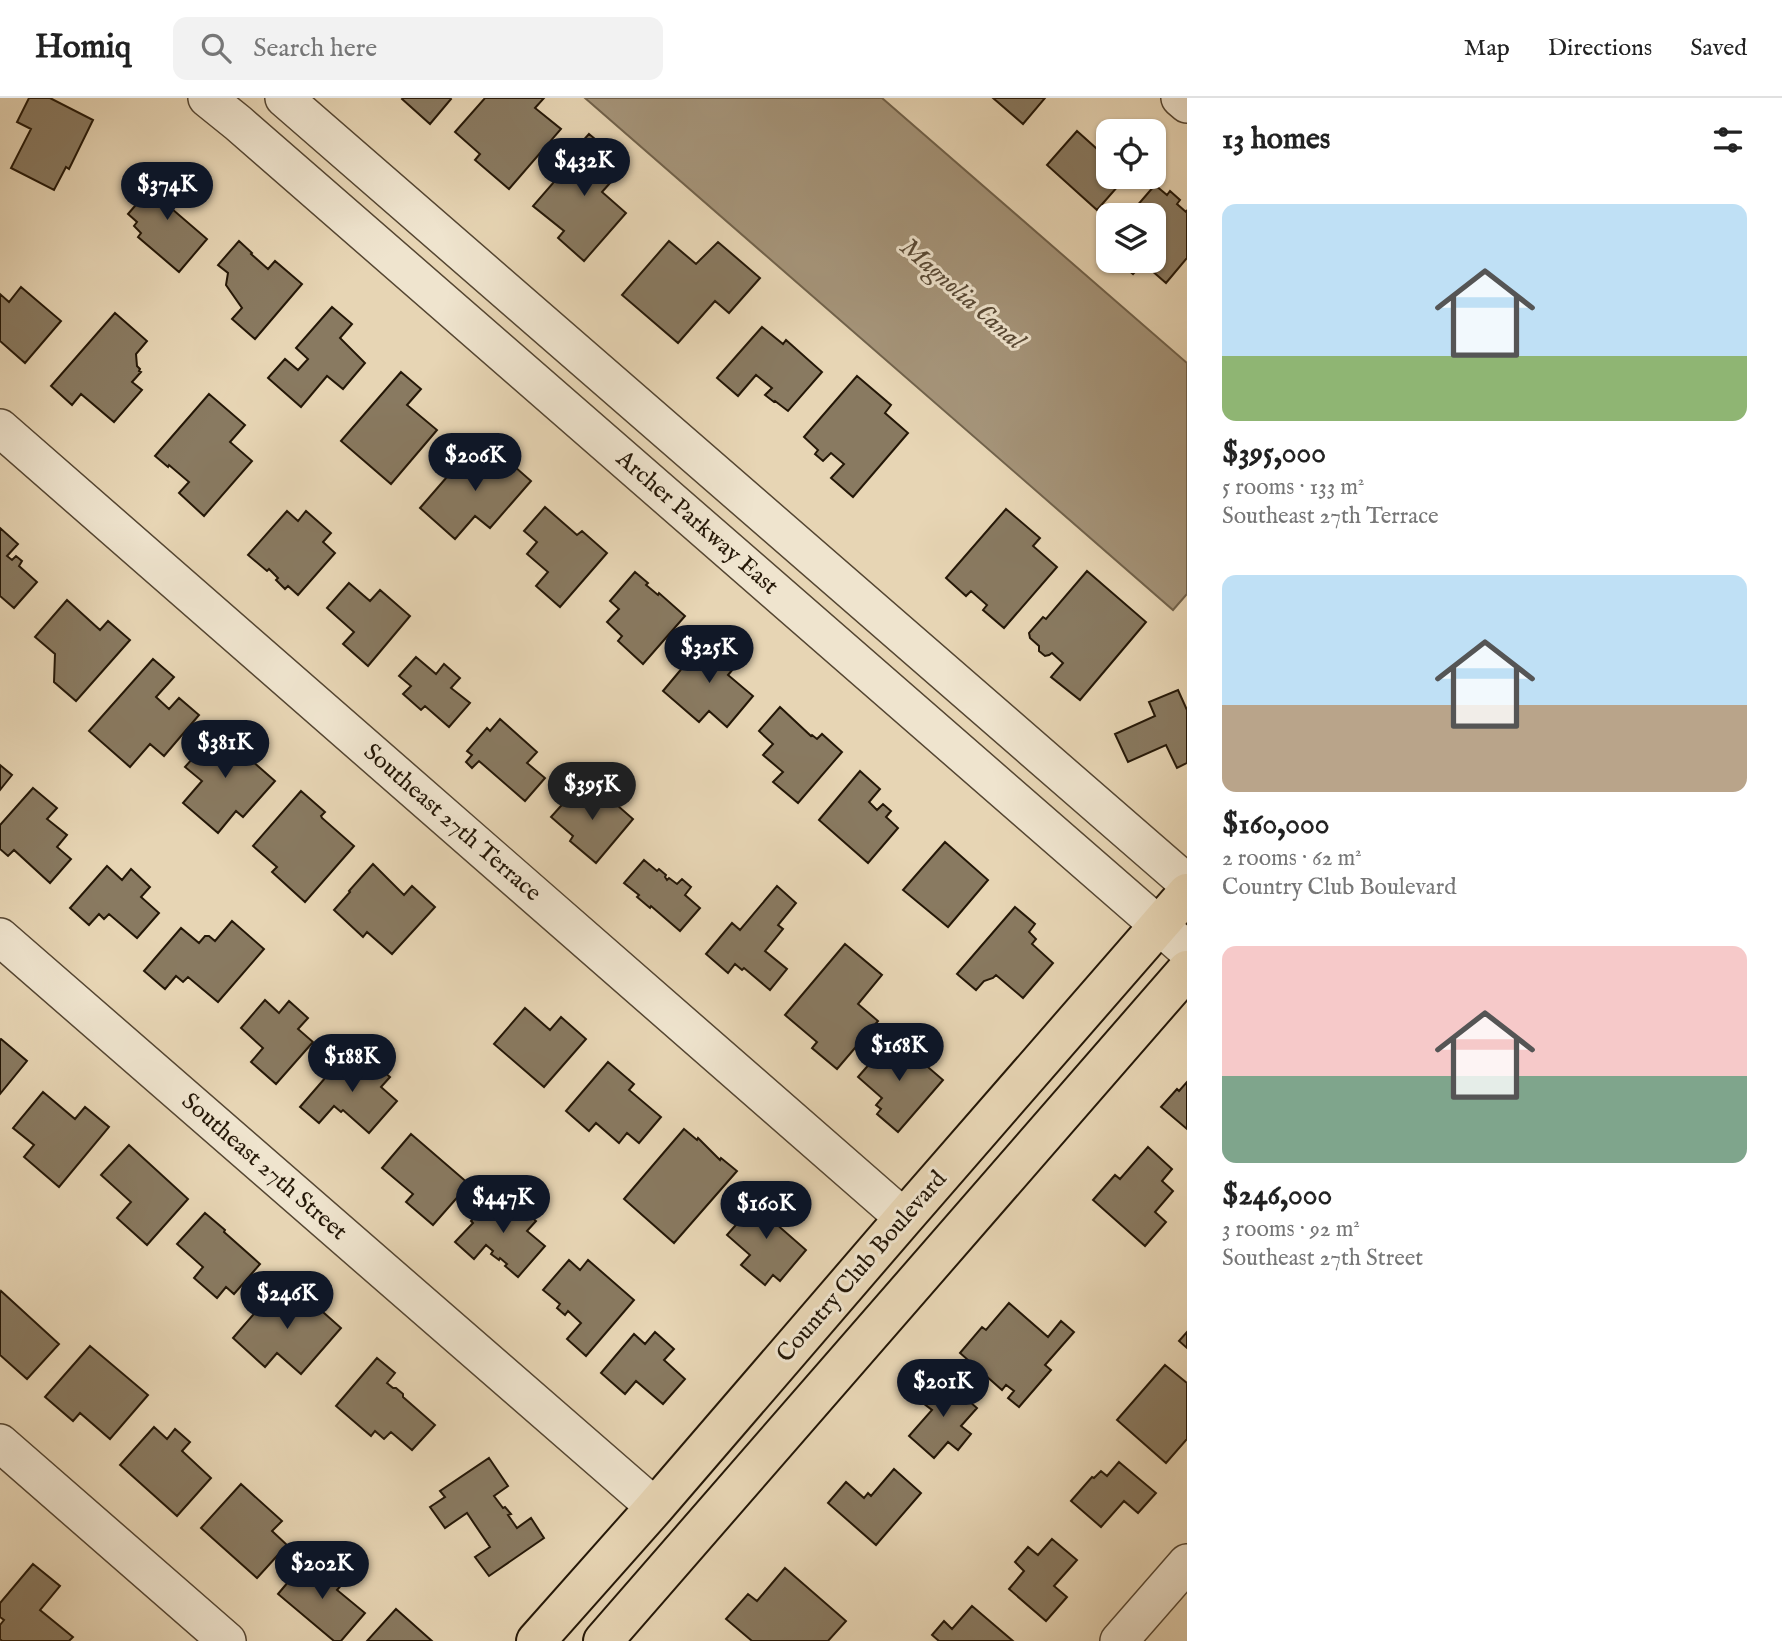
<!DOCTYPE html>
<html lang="en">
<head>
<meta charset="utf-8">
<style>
  :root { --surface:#fff; --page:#f2f2f2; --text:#222; --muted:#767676; --line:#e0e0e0; --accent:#111827 }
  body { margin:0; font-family:"IM FELL English",serif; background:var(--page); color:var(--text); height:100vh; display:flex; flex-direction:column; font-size:26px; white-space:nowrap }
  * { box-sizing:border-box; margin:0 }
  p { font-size:23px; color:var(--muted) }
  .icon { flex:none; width:38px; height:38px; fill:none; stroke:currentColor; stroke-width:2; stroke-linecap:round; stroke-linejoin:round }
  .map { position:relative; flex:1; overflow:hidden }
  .details { display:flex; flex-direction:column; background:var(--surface); width:595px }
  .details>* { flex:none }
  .buttons { position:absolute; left:1096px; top:21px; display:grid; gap:14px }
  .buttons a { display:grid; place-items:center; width:70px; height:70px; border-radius:14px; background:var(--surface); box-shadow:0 2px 5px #0004; font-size:35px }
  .price { position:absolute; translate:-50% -60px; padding:0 16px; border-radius:24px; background:var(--accent); color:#fff; font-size:23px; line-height:46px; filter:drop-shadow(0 2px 4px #0008) }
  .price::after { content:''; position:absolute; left:50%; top:42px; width:21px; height:16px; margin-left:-10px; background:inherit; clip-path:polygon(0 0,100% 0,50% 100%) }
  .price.current { background:#222; color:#fff }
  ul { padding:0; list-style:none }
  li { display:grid; align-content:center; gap:14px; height:371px; padding:0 35px }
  li span { display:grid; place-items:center; height:217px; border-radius:14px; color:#555 }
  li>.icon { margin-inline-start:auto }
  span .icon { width:126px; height:126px; fill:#fffc; stroke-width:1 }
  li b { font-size:30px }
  h2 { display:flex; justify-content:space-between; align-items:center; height:84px; padding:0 35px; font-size:30px }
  header { display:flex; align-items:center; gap:42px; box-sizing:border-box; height:98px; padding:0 35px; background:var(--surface); border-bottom:2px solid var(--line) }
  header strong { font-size:33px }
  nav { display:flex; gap:38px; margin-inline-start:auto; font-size:24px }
  .search { width:490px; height:63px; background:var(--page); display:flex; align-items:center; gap:18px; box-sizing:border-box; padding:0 24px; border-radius:14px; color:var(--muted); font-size:26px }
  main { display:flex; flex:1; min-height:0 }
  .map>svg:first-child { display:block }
  .water { fill:#a59479; stroke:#71624b; stroke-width:2 }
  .building { fill:#897a61; stroke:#241707; stroke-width:2 }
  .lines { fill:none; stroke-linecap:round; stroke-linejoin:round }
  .minor-casing { stroke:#554632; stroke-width:40 }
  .major-casing { stroke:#241707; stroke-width:42 }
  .minor { stroke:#efe4ce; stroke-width:37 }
  .major { stroke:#e7d5b4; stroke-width:38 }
  .labels { text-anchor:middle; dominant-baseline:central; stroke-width:6; stroke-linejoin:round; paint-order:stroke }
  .street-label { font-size:24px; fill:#241707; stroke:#efe4ce }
  .water-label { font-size:26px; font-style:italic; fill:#584935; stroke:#efe4ce }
</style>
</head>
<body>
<header>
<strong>Homiq</strong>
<div class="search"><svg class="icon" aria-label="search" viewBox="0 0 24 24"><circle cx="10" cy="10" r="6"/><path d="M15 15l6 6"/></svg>Search here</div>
<nav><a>Map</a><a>Directions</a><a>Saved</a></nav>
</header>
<main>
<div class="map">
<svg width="1187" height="1543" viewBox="0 0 1187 1543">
  <rect width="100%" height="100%" fill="#e7d5b4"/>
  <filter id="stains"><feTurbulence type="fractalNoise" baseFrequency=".00286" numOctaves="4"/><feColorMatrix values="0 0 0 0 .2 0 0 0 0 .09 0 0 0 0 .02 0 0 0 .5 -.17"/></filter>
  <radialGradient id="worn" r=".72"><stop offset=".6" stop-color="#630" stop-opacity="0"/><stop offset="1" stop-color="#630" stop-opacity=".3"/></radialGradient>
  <path class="water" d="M585,0H882L1187,265V496L1173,512Z"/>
  <path class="building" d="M29,0H50L93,22L69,71L66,69L54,92L11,70L31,31L17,24Z
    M403,0H450L451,1L430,26L402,1Z
    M485,0H544L535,10L561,31L509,91L475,62L480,56L455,34Z
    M993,0H1045L1023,26Z
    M1077,33L1106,59L1108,57V79H1126L1097,112L1047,67Z
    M589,36L626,67L602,94L626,115L584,163L558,140L564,133L533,108L567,69L563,65Z
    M167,71L190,91L172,111L207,141L179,174L138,139L141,135L134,128L137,124L128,116Z
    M1155,87L1167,97L1170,93L1180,102L1177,106L1186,114L1187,112V160L1166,185L1143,165L1133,176L1118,163H1153V117H1129Z
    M239,143L252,155L251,156L268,171L275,163L302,186L255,241L232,221L242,210L226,187L228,175L218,167Z
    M669,143L696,166L718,144L760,180L729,215L715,203L678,245L622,197Z
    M21,189L61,223L25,265L0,243V196L9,204Z
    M332,209L352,226L340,240L365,265L343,291L327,278L301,309L268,280L285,261L298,272L308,261L296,250Z
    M115,215L147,243L136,256L137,268L140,271L139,273L141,274L132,284L142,292L114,324L81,296L72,307L51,288Z
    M762,229L783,246L786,242L822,274L788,313L775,303L774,304L765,297L772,290L756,277L738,298L717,280Z
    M401,274L421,291L407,307L437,332L391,386L341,343Z
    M857,278L891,307L885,315L908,335L853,399L831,380L844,366L831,355L823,363L815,356L818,352L804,339Z
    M209,296L245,327L230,344L252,363L204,418L179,395L189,384L169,367L168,369L155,358Z
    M473,349L497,371L506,361L531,383L490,430L475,418L455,441L420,410Z
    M545,409L577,437L582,433L607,455L560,509L536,488L548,474L527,456L537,444L524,433Z
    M1006,411L1040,440L1033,448L1057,469L1004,530L983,512L987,507L971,493L966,498L946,480Z
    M287,413L298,423L306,413L331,435L323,444L335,455L298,497L288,488L285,491L276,482L278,480L269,471L267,473L248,457Z
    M0,430L18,446L7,458L12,462L16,458L22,463L19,468L37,484L14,510L0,498Z
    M1087,473L1146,524L1080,602L1051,579L1063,565L1052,555L1049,557L1045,558L1039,553V548L1030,540L1029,535L1043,519L1046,521Z
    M635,474L648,485L646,487L658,497L659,495L685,518L643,566L618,543L622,538L607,524L619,511L610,503Z
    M349,485L370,503L380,492L410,518L368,568L343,546L354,534L327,510Z
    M67,502L100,532L108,523L130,542L76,603L54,584L55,556L35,539Z
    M709,538L739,564L728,577L753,598L727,629L709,613L699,624L663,593Z
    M416,559L436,576L444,566L460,580L451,590L470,605L449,629L425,608L421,612L403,596L411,588L399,578Z
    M153,561L174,579L156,599L169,611L179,600L199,617L164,658L150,646L130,669L89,633Z
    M1178,592L1187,612V665L1177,670L1166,647L1128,664L1115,636L1155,618L1149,604Z
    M780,609L811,638L812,637L817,641L822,636L842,654L798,705L773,684L783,674L763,657L773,646L759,633Z
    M500,621L537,654L527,665L545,680L525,703L479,663L472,670L466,664L472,657L467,653L487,630L490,633Z
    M223,626L249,649L243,655L275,683L243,719L236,713L218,735L183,705L202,683L185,669Z
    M0,667L12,677L0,692Z
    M860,673L880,691L869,704L877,712L883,706L891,713L886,719L898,730L868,765L819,722Z
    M594,687L633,721L596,765L570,743L573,738L551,719L577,690L585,698Z
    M33,690L57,710L47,721L67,737L57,749L71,761L50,785L14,752L8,758L0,751V727Z
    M301,693L325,714L321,718L322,720L354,748L305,804L272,774L277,769L253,748Z
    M945,744L988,782L948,829L903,792Z
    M644,762L657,773L659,771L666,777L665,779L667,782L669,780L677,786L682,781L691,789L685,797L700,810L680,833L651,808L650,810L637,799L639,797L624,785Z
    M373,766L404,797L412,788L435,809L392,856L367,834L363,839L334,812L350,794L349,793Z
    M107,768L122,782L131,771L150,789L141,799L159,815L137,840L109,816L104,821L99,816L89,827L70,810Z
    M777,788L796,805L778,827L783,831L765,853L787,871L770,892L744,870L742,872L735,866L728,875L706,856L732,825L740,832Z
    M1015,809L1035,826L1029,834L1036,841L1032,846L1053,865L1023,900L996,877L993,880L984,883L976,892L957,876Z
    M232,823L264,851L218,904L188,879L183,884L176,878L165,891L144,873L181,830L199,845L205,838H209L215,843Z
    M845,846L882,877L858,906L878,923L837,971L812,950L817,944L785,917Z
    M265,902L279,915L289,903L308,920L298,931L313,944L276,986L251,964L263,950L241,930Z
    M525,910L550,932L561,919L586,941L544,989L494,946Z
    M893,939L943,982L898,1034L877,1016L881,1011L876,1007L882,1000L858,979Z
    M1,941L27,963L0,996V942Z
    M345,957L362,972L370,962L390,979L381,989L397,1003L369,1035L343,1012L341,1014L334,1008L319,1025L300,1009Z
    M608,964L634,986L629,992L661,1019L639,1045L627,1035L619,1045L596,1025L589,1033L566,1013Z
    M1187,984V1031L1161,1009L1177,991L1179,993Z
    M43,994L75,1021L85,1009L109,1029L59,1089L24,1059L34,1047L13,1030Z
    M684,1031L697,1042L698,1040L720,1062L721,1060L737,1073L674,1145L624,1101Z
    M411,1036L469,1086L433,1127L406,1104L413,1096L382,1070Z
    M129,1047L188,1101L147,1147L117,1120L131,1104L101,1077Z
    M1148,1049L1172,1071L1162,1083L1173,1093L1155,1114L1166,1124L1145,1148L1093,1102L1115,1077L1120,1081Z
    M765,1094L786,1112L775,1125L806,1152L780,1183L773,1177L765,1187L741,1167L750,1157L727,1137Z
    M505,1097L536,1123L527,1133L545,1148L518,1179L505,1168L507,1166L500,1160L499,1162L491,1156L493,1153L486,1147L474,1161L455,1144L473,1125L471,1123L480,1113L481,1115L492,1102L497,1106Z
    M205,1115L225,1132L224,1134L260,1166L234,1196L226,1189L217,1200L194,1180L203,1169L177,1146Z
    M569,1162L580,1172L588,1162L634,1202L586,1258L567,1241L581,1225L568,1213L565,1217L557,1210L560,1206L543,1192Z
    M280,1186L309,1214L315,1207L341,1230L301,1276L277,1255L265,1269L233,1240Z
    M1,1193L59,1246L27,1281L0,1257V1195Z
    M1009,1205L1048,1239L1061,1223L1074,1234L1045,1267L1051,1272L1019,1309L1008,1300L1014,1293L1006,1287L1002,1292L960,1255L982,1229L986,1232Z
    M655,1234L674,1251L664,1262L685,1281L663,1306L636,1283L625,1296L601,1275L634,1236L645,1246Z
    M1187,1234V1250L1179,1243Z
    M90,1248L148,1297L110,1341L80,1315L73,1323L45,1299Z
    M377,1260L395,1275L387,1285L393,1290H396L403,1296V1299L435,1327L412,1352L391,1334L384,1341L375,1333L371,1338L336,1308Z
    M1165,1267L1187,1285V1341L1166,1365L1117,1322Z
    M940,1278L977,1310L961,1328L971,1336L958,1352L948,1344L934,1360L909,1338L932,1312L919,1302Z
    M154,1329L167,1341L175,1331L190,1344L182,1353L211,1380L177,1418L120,1367Z
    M489,1360L508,1388L494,1398L503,1410L505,1409L511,1416L508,1417L517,1430L531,1420L544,1440L489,1478L475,1459L490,1449L467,1415L445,1430L430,1409L445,1399L440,1393Z
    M1119,1364L1156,1395L1138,1415L1124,1403L1101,1429L1071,1403L1092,1379L1094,1380L1101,1373L1107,1378Z
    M894,1371L921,1395L876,1447L828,1405L846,1384L864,1400L868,1395L871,1398Z
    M241,1386L282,1423L272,1433L287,1447L257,1480L201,1430Z
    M1052,1441L1077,1462L1054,1488L1067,1499L1046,1523L1009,1491L1024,1473L1015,1464L1028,1449L1038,1457Z
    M305,1464L320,1476L326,1468L344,1484L337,1492L365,1515L341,1543H334L278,1496Z
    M33,1466L60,1488L40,1512L73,1539L69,1543H2L0,1541V1527L4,1522L0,1519V1505Z
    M785,1470L846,1523L828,1543H752L726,1521L748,1496L757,1503Z
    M972,1508L1013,1543H939L932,1537L944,1523L952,1531Z
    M396,1511L432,1543H367Z"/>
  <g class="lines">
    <g class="minor-casing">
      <path id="minor" d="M207,0L238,25L1187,852
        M284,0L1187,785
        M1180,0L1187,6
        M0,330L904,1120
        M0,839L655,1409
        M0,1345L227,1543
        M1119,1543L1187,1465"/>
    </g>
    <g class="major-casing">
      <path id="major" d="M536,1543L655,1409L904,1120L1187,795
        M603,1543L1187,872"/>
    </g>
    <use href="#minor" class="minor"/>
    <use href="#major" class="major"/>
  </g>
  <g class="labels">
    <g class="street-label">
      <text transform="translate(697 425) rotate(41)">Archer Parkway East</text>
      <text transform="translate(452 725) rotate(41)">Southeast 27th Terrace</text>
      <text transform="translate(264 1069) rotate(41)">Southeast 27th Street</text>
      <text transform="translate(862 1169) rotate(-49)">Country Club Boulevard</text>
    </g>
    <g class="water-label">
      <text transform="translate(962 196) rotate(41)">Magnolia Canal</text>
    </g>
  </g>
  <rect width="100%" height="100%" filter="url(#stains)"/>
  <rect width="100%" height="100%" fill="url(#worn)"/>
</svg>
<div class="buttons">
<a><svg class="icon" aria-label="locate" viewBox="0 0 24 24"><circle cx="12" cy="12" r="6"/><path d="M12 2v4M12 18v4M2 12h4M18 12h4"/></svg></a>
<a><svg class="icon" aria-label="layers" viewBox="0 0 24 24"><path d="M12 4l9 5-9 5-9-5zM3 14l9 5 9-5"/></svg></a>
</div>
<b class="price" style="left:584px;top:100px">$432K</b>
<b class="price" style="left:167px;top:124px">$374K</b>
<b class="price" style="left:475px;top:395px">$206K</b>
<b class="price" style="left:709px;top:587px">$325K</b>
<b class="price" style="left:225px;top:682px">$381K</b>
<b class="price current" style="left:592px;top:724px">$395K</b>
<b class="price" style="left:899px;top:985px">$168K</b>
<b class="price" style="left:352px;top:996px">$188K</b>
<b class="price" style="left:503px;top:1137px">$447K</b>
<b class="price" style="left:766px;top:1143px">$160K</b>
<b class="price" style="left:287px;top:1233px">$246K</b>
<b class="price" style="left:943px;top:1321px">$201K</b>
<b class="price" style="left:322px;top:1503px">$202K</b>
</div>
<section class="details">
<h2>13 homes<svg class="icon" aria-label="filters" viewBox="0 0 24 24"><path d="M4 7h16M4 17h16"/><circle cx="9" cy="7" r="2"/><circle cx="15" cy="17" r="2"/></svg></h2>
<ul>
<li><span style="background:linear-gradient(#bfe0f5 70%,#8fb573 0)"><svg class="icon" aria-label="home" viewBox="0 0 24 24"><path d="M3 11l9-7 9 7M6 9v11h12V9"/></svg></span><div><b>$395,000</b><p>5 rooms · 133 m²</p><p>Southeast 27th Terrace</p></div></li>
<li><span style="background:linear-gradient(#bfe0f5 60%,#b9a48a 0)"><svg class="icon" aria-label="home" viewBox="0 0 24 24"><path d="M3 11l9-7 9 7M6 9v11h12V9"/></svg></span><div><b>$160,000</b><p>2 rooms · 62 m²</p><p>Country Club Boulevard</p></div></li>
<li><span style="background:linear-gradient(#f6c9c9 60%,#7fa58c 0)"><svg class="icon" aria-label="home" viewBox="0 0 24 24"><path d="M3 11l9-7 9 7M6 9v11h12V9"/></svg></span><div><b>$246,000</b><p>3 rooms · 92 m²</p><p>Southeast 27th Street</p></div></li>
</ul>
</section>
</main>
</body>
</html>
